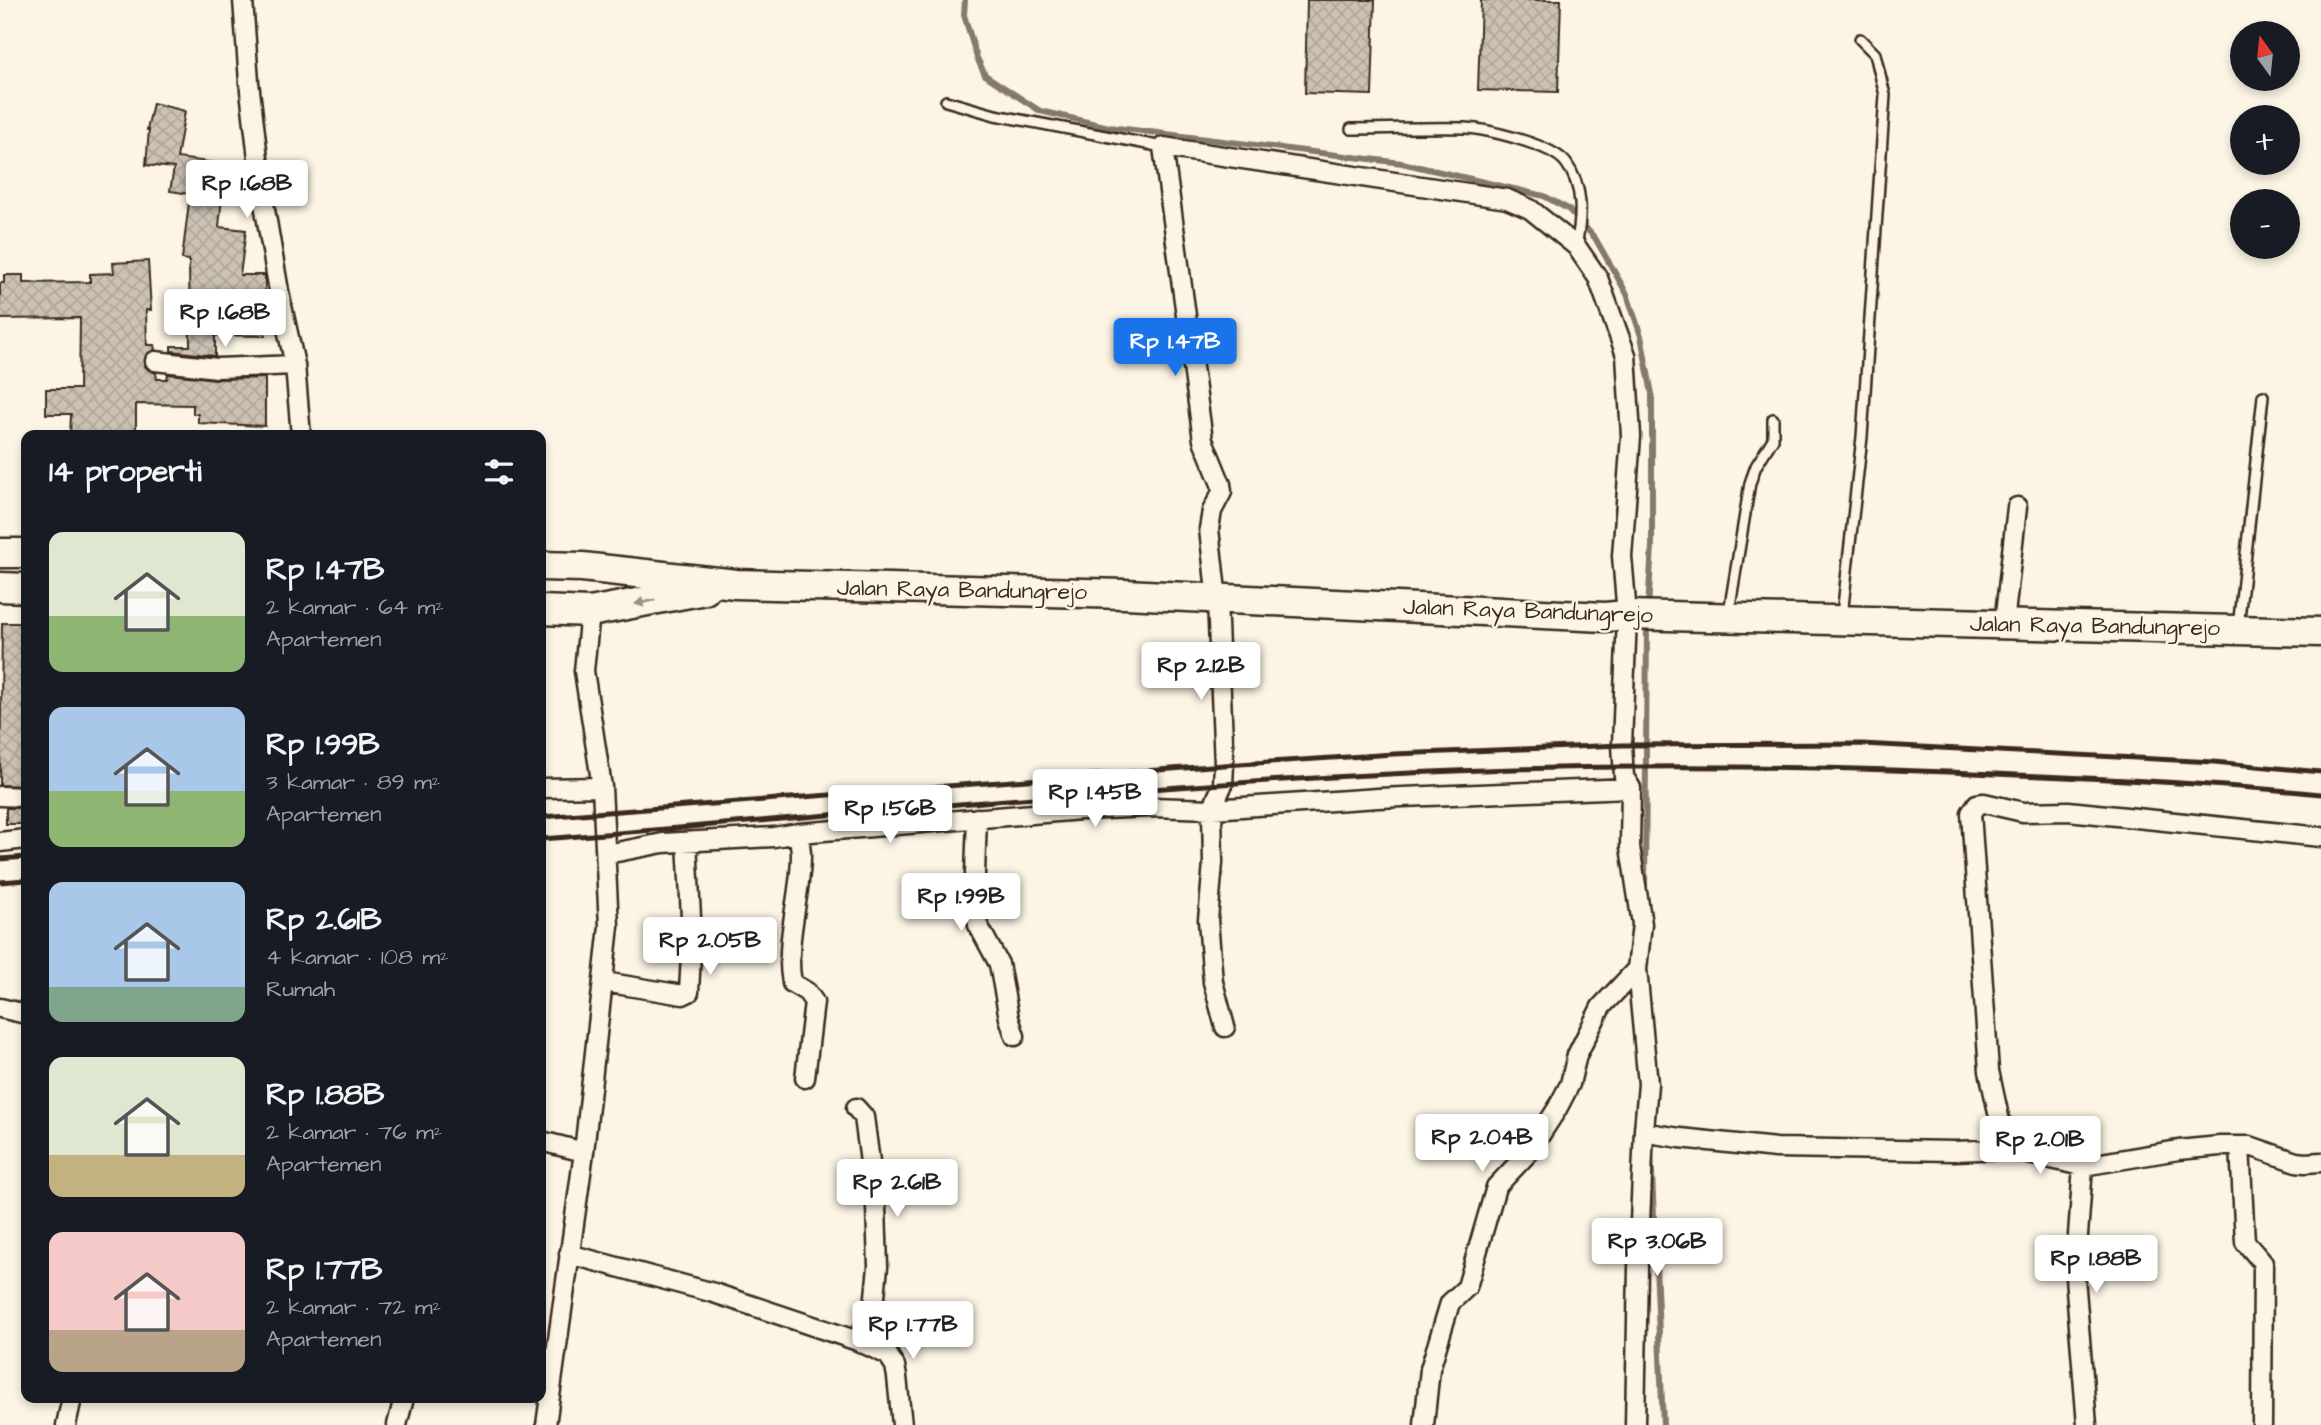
<!DOCTYPE html>
<html lang="id">
<head>
<meta charset="utf-8">
<style>
  :root { --surface:#171b24; --page:#20242c; --text:#f1f3f6; --muted:#9ea1a6; --accent:#1a73e8 }
  body { margin:0; font-family:"Architects Daughter",sans-serif; background:var(--page); color:var(--text); height:100vh; display:flex; flex-direction:column; font-size:26px; white-space:nowrap }
  * { box-sizing:border-box; margin:0 }
  p { font-size:23px; color:var(--muted) }
  .icon { flex:none; width:38px; height:38px; fill:none; stroke:currentColor; stroke-width:2; stroke-linecap:round; stroke-linejoin:round }
  .map { position:relative; flex:1; overflow:hidden }
  .drawer { position:absolute; left:21px; top:430px; width:525px; height:973px; display:flex; flex-direction:column; background:var(--surface); border-radius:14px; box-shadow:0 4px 10px #0003 }
  .drawer>* { flex:none }
  .needle { width:46px; rotate:345deg }
  .tools { position:absolute; left:2230px; top:21px; display:grid; gap:14px }
  .tools a { display:grid; place-items:center; width:70px; height:70px; border-radius:50%; background:var(--surface); box-shadow:0 4px 10px #0003; font-size:35px }
  .price { position:absolute; translate:-50% -60px; padding:0 16px; border-radius:7px; background:#fff; color:#222; font-size:23px; line-height:46px; filter:drop-shadow(0 2px 4px #0008) }
  .price::after { content:''; position:absolute; left:50%; top:42px; width:21px; height:16px; margin-left:-10px; background:inherit; clip-path:polygon(0 0,100% 0,50% 100%) }
  .price.on { background:var(--accent); color:#fff }
  ul { padding:0; list-style:none }
  li { display:flex; align-items:center; gap:21px; height:175px; padding:0 28px }
  li span { display:grid; place-items:center; flex:none; width:196px; height:140px; border-radius:14px; color:#555 }
  li>.icon { margin-inline-start:auto }
  span .icon { width:84px; height:84px; fill:#fffc; stroke-width:1 }
  li b { font-size:30px }
  h2 { display:flex; justify-content:space-between; align-items:center; height:84px; padding:0 28px; font-size:30px }
  .map>svg:first-child { display:block }
  .lines { fill:none; stroke-linecap:round; stroke-linejoin:round }
  .stream { stroke:#85796b; stroke-width:6 }
  .building { fill:url(#building-cross-hatch); stroke:#3b2a1e; stroke-width:2 }
  .lane-casing { stroke:#3b2a1e; stroke-width:14 }
  .street-casing { stroke:#3b2a1e; stroke-width:23 }
  .primary-casing { stroke:#3b2a1e; stroke-width:33 }
  .lane { stroke:#fcf5e5; stroke-width:9 }
  .street { stroke:#fcf5e5; stroke-width:18 }
  .primary { stroke:#fcf5e5; stroke-width:28 }
  .rail { stroke:#3b2a1e; stroke-width:5 }
  .oneway { fill:#9c9082 }
  .labels { text-anchor:middle; dominant-baseline:central; stroke-width:5; stroke-linejoin:round; paint-order:stroke }
  .street-label { font-size:23px; fill:#3b2a1e; stroke:#fcf5e5 }
</style>
</head>
<body>
<div class="map">
<svg width="2321" height="1425" viewBox="0 0 2321 1425">
  <defs>
    <pattern id="building-cross-hatch" width="8" height="8" patternUnits="userSpaceOnUse" patternTransform="scale(1.75)"><rect width="8" height="8" fill="#ccc2b3"/><path d="M0 0l8 8M0 8l8-8" fill="none" stroke="#b0a79a"/></pattern>
  </defs>
  <rect width="100%" height="100%" fill="#fcf5e5"/>
  <filter id="ink" filterUnits="userSpaceOnUse"><feTurbulence type="fractalNoise" baseFrequency=".0143" numOctaves="2"/><feDisplacementMap in="SourceGraphic" scale="14" xChannelSelector="R" yChannelSelector="G"/><feConvolveMatrix kernelMatrix="1 2 1 2 8 2 1 2 1" color-interpolation-filters="sRGB"/></filter>
  <g filter="url(#ink)">
    <g class="lines">
      <path class="stream" d="M965,0L964,15L977,58L985,75L1040,111L1109,127L1402,163L1544,196L1568,209L1595,238L1627,294L1641,336L1652,394V547L1648,608
        M1645,891L1647,622
        M1651,1151L1663,1425"/>
    </g>
    <path class="building" d="M1307,0H1375L1372,95L1305,93Z
      M1481,0H1561L1558,92L1478,90Z
      M153,103L185,111L177,158L225,164L219,227L246,230L240,275H265V336L215,335V356L171,351V346H190L189,260L182,259L190,194L170,191L174,168L146,165L149,130H147Z
      M148,261L151,310H146L147,345H154L155,350L146,355L145,366L149,370L156,373L157,379H167L168,374L217,379L265,378V426L198,423V414H193V405L136,404V436H70L71,414H46V389H79L80,318L0,319V283H4V275H23V283L90,282V274L114,273L113,263Z
      M2,623H24V710H26L25,786L0,785Z
      M6,808H26V824H6Z"/>
    <g class="lines">
      <g class="lane-casing">
        <path id="lane" d="M946,101L995,115L1163,147
          M1351,129C1388,129 1427,127 1465,128C1487,129 1553,145 1566,163C1584,187 1582,217 1576,246
          M1729,612L1750,483L1756,466L1773,439V419
          M1842,615L1862,437L1885,95L1875,54L1860,39
          M2238,628L2263,396"/>
      </g>
      <g class="street-casing">
        <path id="street" d="M243,0L249,82L262,192L280,297L295,365L301,436
          M155,361L217,368L295,365
          M2004,624L2017,507
          M541,788L602,787
          M0,796L26,797
          M977,818L974,901L978,925L999,964L1009,1018L1015,1036
          M799,833L1081,810L1151,807L1212,809L1378,798L1631,788
          M0,842L26,839
          M607,854L663,843L774,837L799,833C799,840 801,848 801,855C801,897 784,941 792,983L807,992L814,1002L805,1078
          M604,982L683,995L689,992L692,936L687,842
          M0,1008L26,1014
          M1225,1027L1213,982L1208,920L1213,863L1212,809L1223,784L1224,765L1217,600L1209,529L1212,511L1222,492L1221,484L1203,440L1163,147L1507,199L1530,209L1576,246L1598,278L1626,355L1631,436L1622,556L1627,615L1622,745L1624,777L1631,788L1630,847L1642,924L1637,969L1648,1084L1644,1130L1638,1268L1635,1425
          M856,1108L864,1117L876,1207L878,1267L874,1306L858,1341
          M1644,1130L1648,1133L1680,1138L1776,1148L1954,1151L2006,1149L2083,1166L2178,1150L2220,1146H2250L2296,1162L2305,1163L2321,1162
          M541,1141L584,1152
          M2240,1146L2245,1242L2263,1263L2262,1425
          M2006,1149L1989,1071L1971,813L1977,804L1984,803L2023,812L2068,811L2321,837
          M2083,1166L2075,1277L2087,1425
          M569,1254L714,1293L858,1341L888,1355L895,1366L897,1377L902,1425
          M66,1425L72,1398
          M397,1425L404,1398
          M546,1425L584,1152L609,926L602,787L584,671L590,612
          M1424,1425L1430,1369L1450,1303L1467,1287L1496,1187L1529,1152L1557,1109L1570,1084L1577,1055L1601,1007L1637,969"/>
      </g>
      <g class="primary-casing">
        <path id="primary" d="M0,553H26
          M541,566L582,567L736,584L1125,594L1605,617L1627,615L2321,632
          M0,587L26,588
          M541,610L590,612L705,590"/>
      </g>
      <use href="#lane" class="lane"/>
      <use href="#street" class="street"/>
      <use href="#primary" class="primary"/>
      <path class="rail" d="M541,817L1224,765L1394,754L1622,745L1862,744L2214,762L2321,772
        M541,839C824,817 1106,788 1390,774C1599,763 1808,765 2017,775C2118,779 2220,784 2321,794
        M0,859L26,857
        M0,882L26,880"/>
    </g>
    <defs><path id="oneway-solid" d="M-6-.8H1V-3.2L6.5 0L1 3.2V.8H-6Z" transform="scale(1.75)"/></defs>
    <use class="oneway" href="#oneway-solid" transform="translate(645 602) rotate(169)"/>
  </g>
  <g class="labels">
    <g class="street-label">
      <text transform="translate(962 590) rotate(1)">Jalan Raya Bandungrejo</text>
      <text transform="translate(1528 611) rotate(2)">Jalan Raya Bandungrejo</text>
      <text transform="translate(2095 626) rotate(1)">Jalan Raya Bandungrejo</text>
    </g>
  </g>
</svg>
<div class="tools">
<a><svg class="needle" viewBox="-14 -14 28 28"><path d="M0-13l5 13h-10z" fill="#e53935"/><path d="M0 13l5-13h-10z" fill="#9ea1a6"/></svg></a>
<a>+</a>
<a>−</a>
</div>
<b class="price" style="left:247px;top:220px">Rp 1.68B</b>
<b class="price" style="left:225px;top:349px">Rp 1.68B</b>
<b class="price on" style="left:1175px;top:378px">Rp 1.47B</b>
<b class="price" style="left:1201px;top:702px">Rp 2.12B</b>
<b class="price" style="left:1095px;top:829px">Rp 1.45B</b>
<b class="price" style="left:890px;top:845px">Rp 1.56B</b>
<b class="price" style="left:961px;top:933px">Rp 1.99B</b>
<b class="price" style="left:710px;top:977px">Rp 2.05B</b>
<b class="price" style="left:1482px;top:1174px">Rp 2.04B</b>
<b class="price" style="left:2040px;top:1176px">Rp 2.01B</b>
<b class="price" style="left:897px;top:1219px">Rp 2.61B</b>
<b class="price" style="left:1657px;top:1278px">Rp 3.06B</b>
<b class="price" style="left:2096px;top:1295px">Rp 1.88B</b>
<b class="price" style="left:913px;top:1361px">Rp 1.77B</b>
<section class="drawer">
<h2>14 properti<svg class="icon" aria-label="filters" viewBox="0 0 24 24"><path d="M4 7h16M4 17h16"/><circle cx="9" cy="7" r="2"/><circle cx="15" cy="17" r="2"/></svg></h2>
<ul>
<li><span style="background:linear-gradient(#dfe7d0 60%,#8fb573 0)"><svg class="icon" aria-label="home" viewBox="0 0 24 24"><path d="M3 11l9-7 9 7M6 9v11h12V9"/></svg></span><div><b>Rp 1.47B</b><p>2 kamar · 64 m²</p><p>Apartemen</p></div></li>
<li><span style="background:linear-gradient(#a9c7e8 60%,#8fb573 0)"><svg class="icon" aria-label="home" viewBox="0 0 24 24"><path d="M3 11l9-7 9 7M6 9v11h12V9"/></svg></span><div><b>Rp 1.99B</b><p>3 kamar · 89 m²</p><p>Apartemen</p></div></li>
<li><span style="background:linear-gradient(#a9c7e8 75%,#7fa58c 0)"><svg class="icon" aria-label="home" viewBox="0 0 24 24"><path d="M3 11l9-7 9 7M6 9v11h12V9"/></svg></span><div><b>Rp 2.61B</b><p>4 kamar · 108 m²</p><p>Rumah</p></div></li>
<li><span style="background:linear-gradient(#dfe7d0 70%,#c2b280 0)"><svg class="icon" aria-label="home" viewBox="0 0 24 24"><path d="M3 11l9-7 9 7M6 9v11h12V9"/></svg></span><div><b>Rp 1.88B</b><p>2 kamar · 76 m²</p><p>Apartemen</p></div></li>
<li><span style="background:linear-gradient(#f6c9c9 70%,#b9a48a 0)"><svg class="icon" aria-label="home" viewBox="0 0 24 24"><path d="M3 11l9-7 9 7M6 9v11h12V9"/></svg></span><div><b>Rp 1.77B</b><p>2 kamar · 72 m²</p><p>Apartemen</p></div></li>
</ul>
</section>
</div>
</body>
</html>
